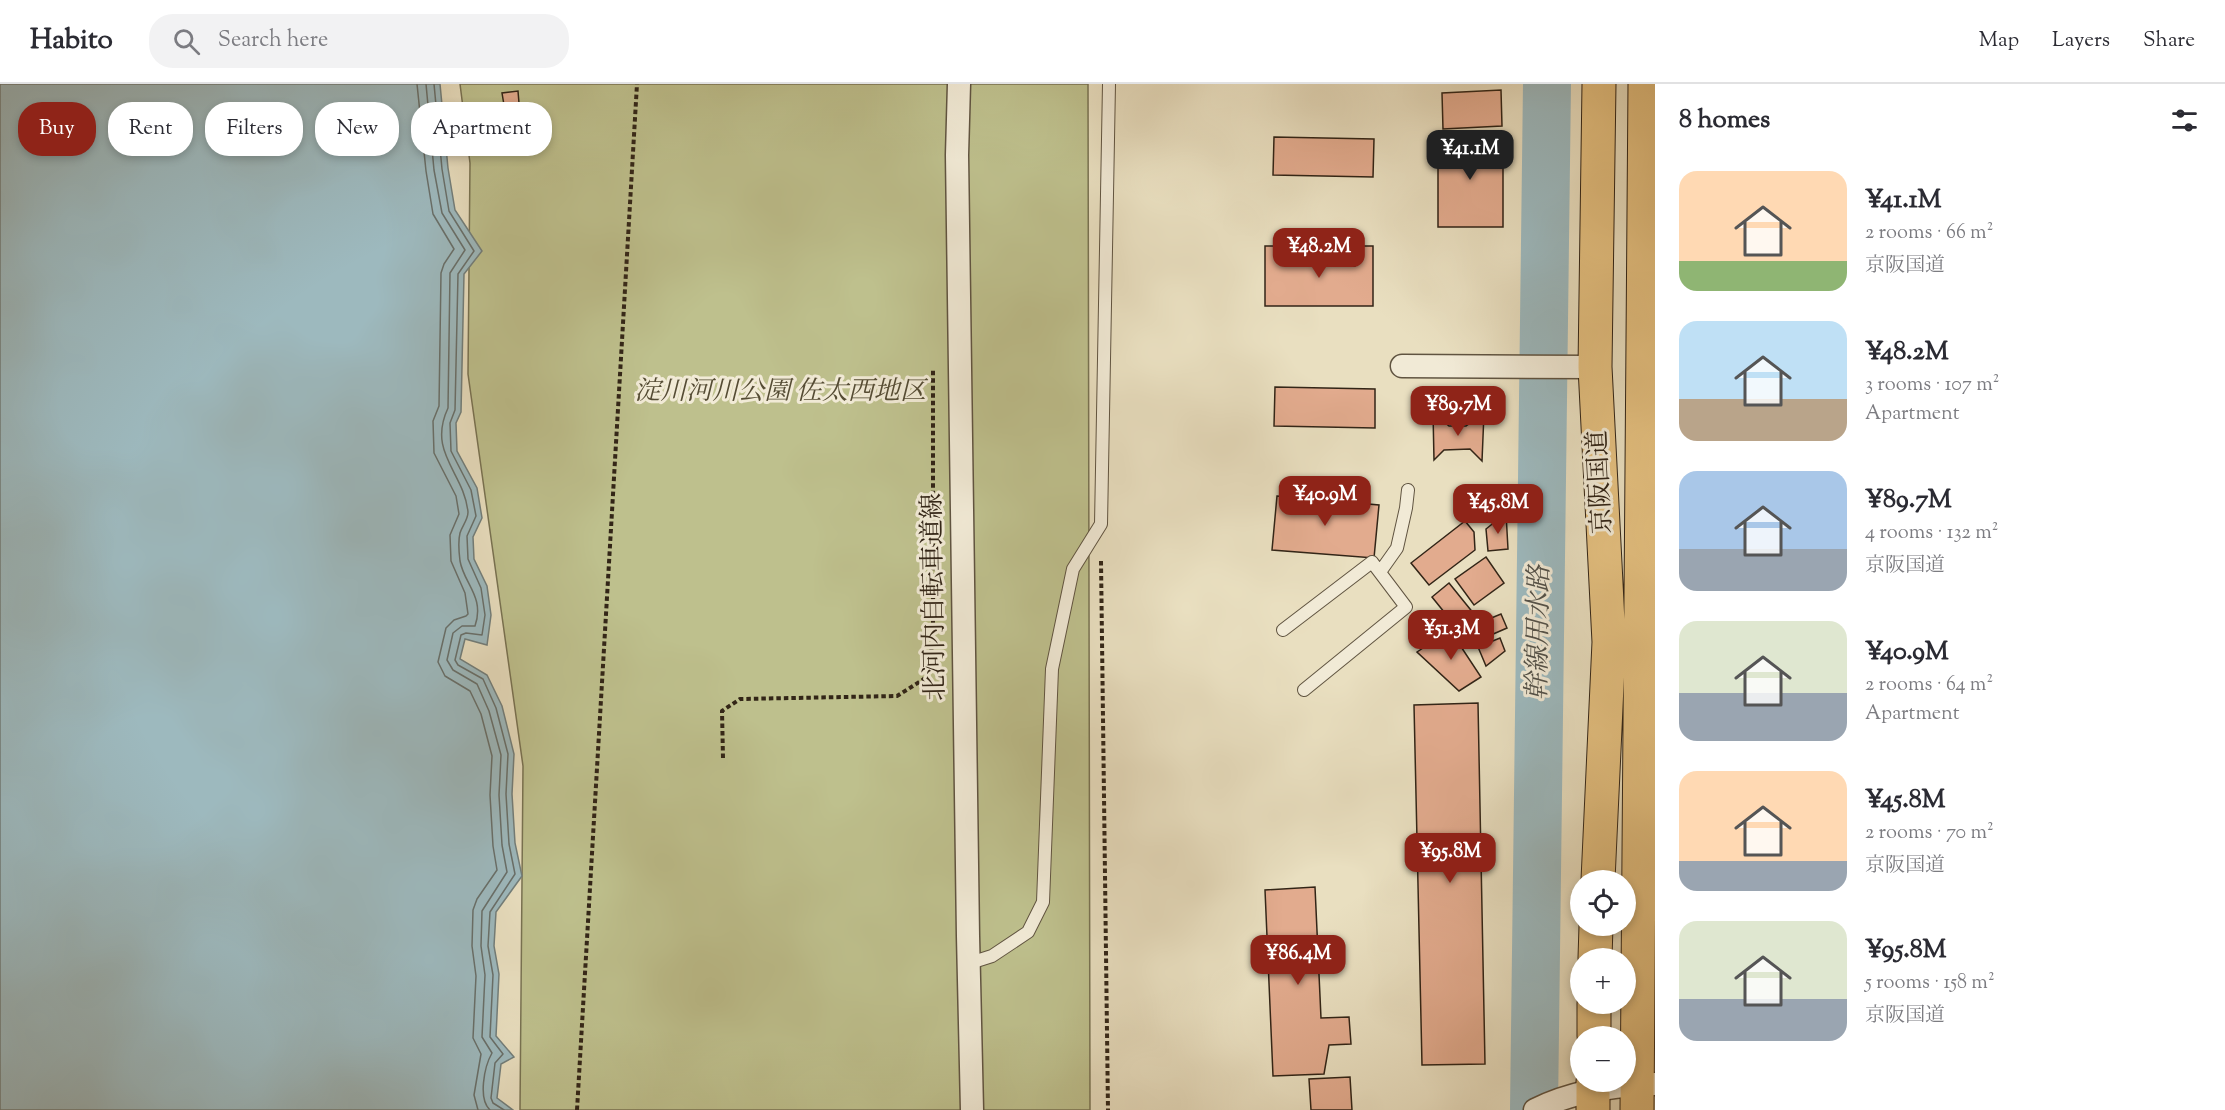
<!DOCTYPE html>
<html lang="en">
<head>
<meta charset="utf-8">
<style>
  :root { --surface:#fff; --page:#f2f2f3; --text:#2b2b33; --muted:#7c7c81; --line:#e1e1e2; --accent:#8f2418 }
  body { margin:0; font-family:"Sorts Mill Goudy","Noto Serif JP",serif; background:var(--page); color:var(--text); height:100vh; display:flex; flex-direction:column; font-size:22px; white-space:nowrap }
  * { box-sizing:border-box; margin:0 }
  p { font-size:20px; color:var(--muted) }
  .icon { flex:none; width:33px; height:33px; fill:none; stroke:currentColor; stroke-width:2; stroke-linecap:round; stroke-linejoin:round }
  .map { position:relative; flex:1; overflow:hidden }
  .side { display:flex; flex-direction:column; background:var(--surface); width:570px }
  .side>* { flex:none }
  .top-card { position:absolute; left:18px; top:18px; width:570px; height:54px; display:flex; gap:12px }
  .buttons { position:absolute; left:1570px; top:786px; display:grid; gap:12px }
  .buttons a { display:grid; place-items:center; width:66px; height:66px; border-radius:50%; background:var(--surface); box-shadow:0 3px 9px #0003; font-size:30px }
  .price { position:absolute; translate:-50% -51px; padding:0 14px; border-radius:12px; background:var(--accent); color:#fff; font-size:20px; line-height:39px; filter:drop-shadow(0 2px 3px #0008) }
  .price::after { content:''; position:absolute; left:50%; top:36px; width:18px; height:14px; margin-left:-9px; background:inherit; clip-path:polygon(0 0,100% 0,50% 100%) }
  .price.on { background:#222; color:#fff }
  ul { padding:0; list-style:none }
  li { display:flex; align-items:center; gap:18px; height:150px; padding:0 24px }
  li span { display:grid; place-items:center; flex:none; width:168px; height:120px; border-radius:18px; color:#555 }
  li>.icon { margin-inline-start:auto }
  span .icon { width:72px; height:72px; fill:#fffc; stroke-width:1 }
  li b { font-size:26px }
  h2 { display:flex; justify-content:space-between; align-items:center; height:72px; padding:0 24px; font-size:26px }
  .pill { padding:0 21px; border-radius:24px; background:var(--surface); box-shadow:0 3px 9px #0003; font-size:21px; line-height:54px }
  .pill.on { background:var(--accent); color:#fff }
  header { display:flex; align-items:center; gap:36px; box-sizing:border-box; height:84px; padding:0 30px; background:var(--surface); border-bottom:2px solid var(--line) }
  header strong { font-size:28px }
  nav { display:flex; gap:33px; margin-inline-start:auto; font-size:21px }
  .search { width:420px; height:54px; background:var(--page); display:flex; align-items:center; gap:15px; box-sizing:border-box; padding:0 21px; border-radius:24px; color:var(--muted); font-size:22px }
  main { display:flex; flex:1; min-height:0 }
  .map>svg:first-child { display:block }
  .green { fill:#bec08d; stroke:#787252; stroke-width:1.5 }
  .water { fill:#9db9be; stroke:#727e7b; stroke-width:1.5 }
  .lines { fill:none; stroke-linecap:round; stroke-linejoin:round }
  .shore { stroke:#686f6a; stroke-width:1.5 }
  .river { stroke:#9db9be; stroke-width:48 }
  .building { fill:#e2ab8e; stroke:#322517; stroke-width:1.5 }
  .lane-casing { stroke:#605441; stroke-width:14 }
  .street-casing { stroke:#605441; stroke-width:25 }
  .highway-casing { stroke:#322517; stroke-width:35 }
  .path { stroke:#322517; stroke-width:4; stroke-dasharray:4.5 3; stroke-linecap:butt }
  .lane { stroke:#f1ead6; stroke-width:12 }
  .street { stroke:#f1ead6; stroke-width:22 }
  .highway { stroke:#e4c080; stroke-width:33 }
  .labels { text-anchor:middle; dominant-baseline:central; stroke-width:6; stroke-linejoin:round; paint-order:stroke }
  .park-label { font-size:26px; font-style:italic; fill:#554c34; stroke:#f1ead6 }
  .street-label { font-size:26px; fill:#322517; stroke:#f1ead6 }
  .water-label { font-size:27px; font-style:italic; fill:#525149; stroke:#f1ead6 }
</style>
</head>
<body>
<header>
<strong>Habito</strong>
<div class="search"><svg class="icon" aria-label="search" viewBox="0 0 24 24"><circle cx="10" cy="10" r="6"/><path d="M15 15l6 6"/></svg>Search here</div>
<nav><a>Map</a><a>Layers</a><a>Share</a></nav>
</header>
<main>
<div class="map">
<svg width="1655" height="1026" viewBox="0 0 1655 1026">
  <rect width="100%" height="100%" fill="#e9dfc0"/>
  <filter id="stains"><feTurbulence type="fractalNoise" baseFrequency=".00333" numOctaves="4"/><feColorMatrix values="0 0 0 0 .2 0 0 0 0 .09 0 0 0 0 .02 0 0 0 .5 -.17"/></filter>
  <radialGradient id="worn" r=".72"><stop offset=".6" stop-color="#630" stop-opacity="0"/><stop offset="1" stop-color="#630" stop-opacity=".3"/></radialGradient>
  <path class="green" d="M460,0H1088L1090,1026H520L523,682L468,290L470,79Z"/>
  <path class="water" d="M0,0H440L448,84L455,126L482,167L464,190L461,328L456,339L457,367L477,404L482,434L473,453L474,475L487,502L491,531L487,561L465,555L460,575L487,591L502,622L514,670L512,710L515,759L522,792L496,828L494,862L499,890L496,952L514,973L501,980L497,1014L513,1026H0Z"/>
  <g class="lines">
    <path class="shore" d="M417,0L426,87L433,130L454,165L444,180L441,189L439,322L433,337L434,369L456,412L459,430L450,451L451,477L465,509L468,530L466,532L454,536L446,544L438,578L445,592L470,607L481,630L492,672L490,711L493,762L497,786L477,815L473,826L472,862L476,892L473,954L481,970L474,1011L478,1026
      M426,0L434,86L442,129L465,166L450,189L448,324C427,369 464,388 468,428C468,436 462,442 460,449C458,457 459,469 460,477C464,500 485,513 475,542H462L453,549L447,576L453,586L477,600L489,627L501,671L499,711L502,761L507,788L482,827L481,862L485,891L482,953L492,969C484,983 478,1015 490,1026
      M434,0L442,85L449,127L474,167L458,190L455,326L450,339L451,367L471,406L476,432L467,452L468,475L481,504L485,531L482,551L466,549L461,551L455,576L458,581L483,595L496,624L508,670L506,710L509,760L515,790L490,828L488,862L493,891L490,953L503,970L495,979L491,1014L493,1019L504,1026"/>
    <path class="river" d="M1534,1026L1547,0"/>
  </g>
  <path class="building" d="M1501,6L1502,42L1443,45L1442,9Z
    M518,7L519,19L504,21L502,9Z
    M1438,51H1503V143H1438Z
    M1274,53L1374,55L1373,93L1273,91Z
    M1265,162H1286V182H1304V162H1337V182H1355V162H1373V222H1265Z
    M1275,303L1375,305V344L1274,342Z
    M1433,328L1449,342H1466L1484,329L1482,377L1470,365L1444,366L1434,376Z
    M1496,405L1509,422L1487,438L1475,421Z
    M1277,412L1379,421L1374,474L1272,466Z
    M1506,429L1508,465L1488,467L1486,445Z
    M1465,437L1474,448L1475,466L1429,501L1411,479Z
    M1486,473L1504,499L1474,521L1455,495Z
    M1449,499L1474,530L1457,544L1432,513Z
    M1501,530L1507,544L1468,561L1462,546Z
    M1450,546L1481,593L1459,607L1417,568Z
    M1500,554L1505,567L1486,582L1478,563Z
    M1478,619L1485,980L1422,981L1414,621Z
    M1315,803L1321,934L1349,933L1351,960L1329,961L1324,990L1273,992L1265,806Z
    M1350,993L1352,1026H1311L1309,995Z"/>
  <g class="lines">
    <g class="lane-casing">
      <path id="lane" d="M1380,488L1397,464L1406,424L1408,406
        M1283,546L1372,478L1406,523L1304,606
        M970,879L992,872L1028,848L1043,818L1052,585L1073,485L1101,440L1109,0"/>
    </g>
    <g class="street-casing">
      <path id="street" d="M959,0L957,71L968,852L972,1026
        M1402,282L1595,283
        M1535,1026C1571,1008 1615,1001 1655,1000"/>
    </g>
    <g class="highway-casing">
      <path id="highway" d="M1598,796L1609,558L1595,283L1599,0
        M1595,874L1596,842
        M1594,952V920
        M1593,1026V998
        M1637,1026L1645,0"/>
    </g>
    <path class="path" d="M1101,477L1108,1026
      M723,674L722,627L740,615L897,612L924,595L933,559V286
      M577,1026L637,0"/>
    <use href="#lane" class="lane"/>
    <use href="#street" class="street"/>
    <use href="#highway" class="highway"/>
  </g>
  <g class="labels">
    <g class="park-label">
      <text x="780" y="308">淀川河川公園 佐太西地区</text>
    </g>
    <g class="street-label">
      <text transform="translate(1601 398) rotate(-93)">京阪国道</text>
      <text transform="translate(935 513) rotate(-91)">北河内自転車道線</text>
    </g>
    <g class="water-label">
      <text transform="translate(1540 549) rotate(-89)">幹線用水路</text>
    </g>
  </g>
  <rect width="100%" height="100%" filter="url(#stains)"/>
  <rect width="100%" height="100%" fill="url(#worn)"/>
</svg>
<div class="buttons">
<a><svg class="icon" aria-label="locate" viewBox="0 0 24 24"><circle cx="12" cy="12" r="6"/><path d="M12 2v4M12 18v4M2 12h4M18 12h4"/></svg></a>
<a>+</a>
<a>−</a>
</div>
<b class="price on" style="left:1470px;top:97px">¥41.1M</b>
<b class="price" style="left:1319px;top:195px">¥48.2M</b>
<b class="price" style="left:1458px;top:353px">¥89.7M</b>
<b class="price" style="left:1325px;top:443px">¥40.9M</b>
<b class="price" style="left:1498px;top:451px">¥45.8M</b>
<b class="price" style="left:1451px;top:577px">¥51.3M</b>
<b class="price" style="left:1450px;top:800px">¥95.8M</b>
<b class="price" style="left:1298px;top:902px">¥86.4M</b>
<div class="top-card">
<a class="pill on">Buy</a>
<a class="pill">Rent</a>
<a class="pill">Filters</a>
<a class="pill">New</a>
<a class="pill">Apartment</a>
</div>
</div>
<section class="side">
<h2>8 homes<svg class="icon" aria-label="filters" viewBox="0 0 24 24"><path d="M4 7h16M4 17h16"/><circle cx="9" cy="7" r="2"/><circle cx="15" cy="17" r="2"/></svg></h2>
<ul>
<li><span style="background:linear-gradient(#ffd9b3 75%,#8fb573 0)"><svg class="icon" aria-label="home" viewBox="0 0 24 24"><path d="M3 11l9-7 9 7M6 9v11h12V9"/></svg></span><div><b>¥41.1M</b><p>2 rooms · 66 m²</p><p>京阪国道</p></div></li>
<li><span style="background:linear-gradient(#bfe0f5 65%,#b9a48a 0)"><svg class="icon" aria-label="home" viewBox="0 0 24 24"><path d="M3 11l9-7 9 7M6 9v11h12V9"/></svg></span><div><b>¥48.2M</b><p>3 rooms · 107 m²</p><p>Apartment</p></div></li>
<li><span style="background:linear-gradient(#a9c7e8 65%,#9aa5b1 0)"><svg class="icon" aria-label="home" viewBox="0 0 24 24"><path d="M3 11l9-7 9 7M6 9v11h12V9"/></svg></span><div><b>¥89.7M</b><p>4 rooms · 132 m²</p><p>京阪国道</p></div></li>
<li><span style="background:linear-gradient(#dfe7d0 60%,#9aa5b1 0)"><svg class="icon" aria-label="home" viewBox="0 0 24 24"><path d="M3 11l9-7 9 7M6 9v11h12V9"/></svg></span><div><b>¥40.9M</b><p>2 rooms · 64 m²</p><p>Apartment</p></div></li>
<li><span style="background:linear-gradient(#ffd9b3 75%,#9aa5b1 0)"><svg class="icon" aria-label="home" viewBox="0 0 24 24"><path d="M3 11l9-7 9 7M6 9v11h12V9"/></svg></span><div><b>¥45.8M</b><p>2 rooms · 70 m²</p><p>京阪国道</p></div></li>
<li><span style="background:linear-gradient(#dfe7d0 65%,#9aa5b1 0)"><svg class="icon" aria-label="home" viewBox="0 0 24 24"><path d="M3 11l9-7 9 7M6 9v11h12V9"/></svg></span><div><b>¥95.8M</b><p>5 rooms · 158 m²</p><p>京阪国道</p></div></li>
</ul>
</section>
</main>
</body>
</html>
